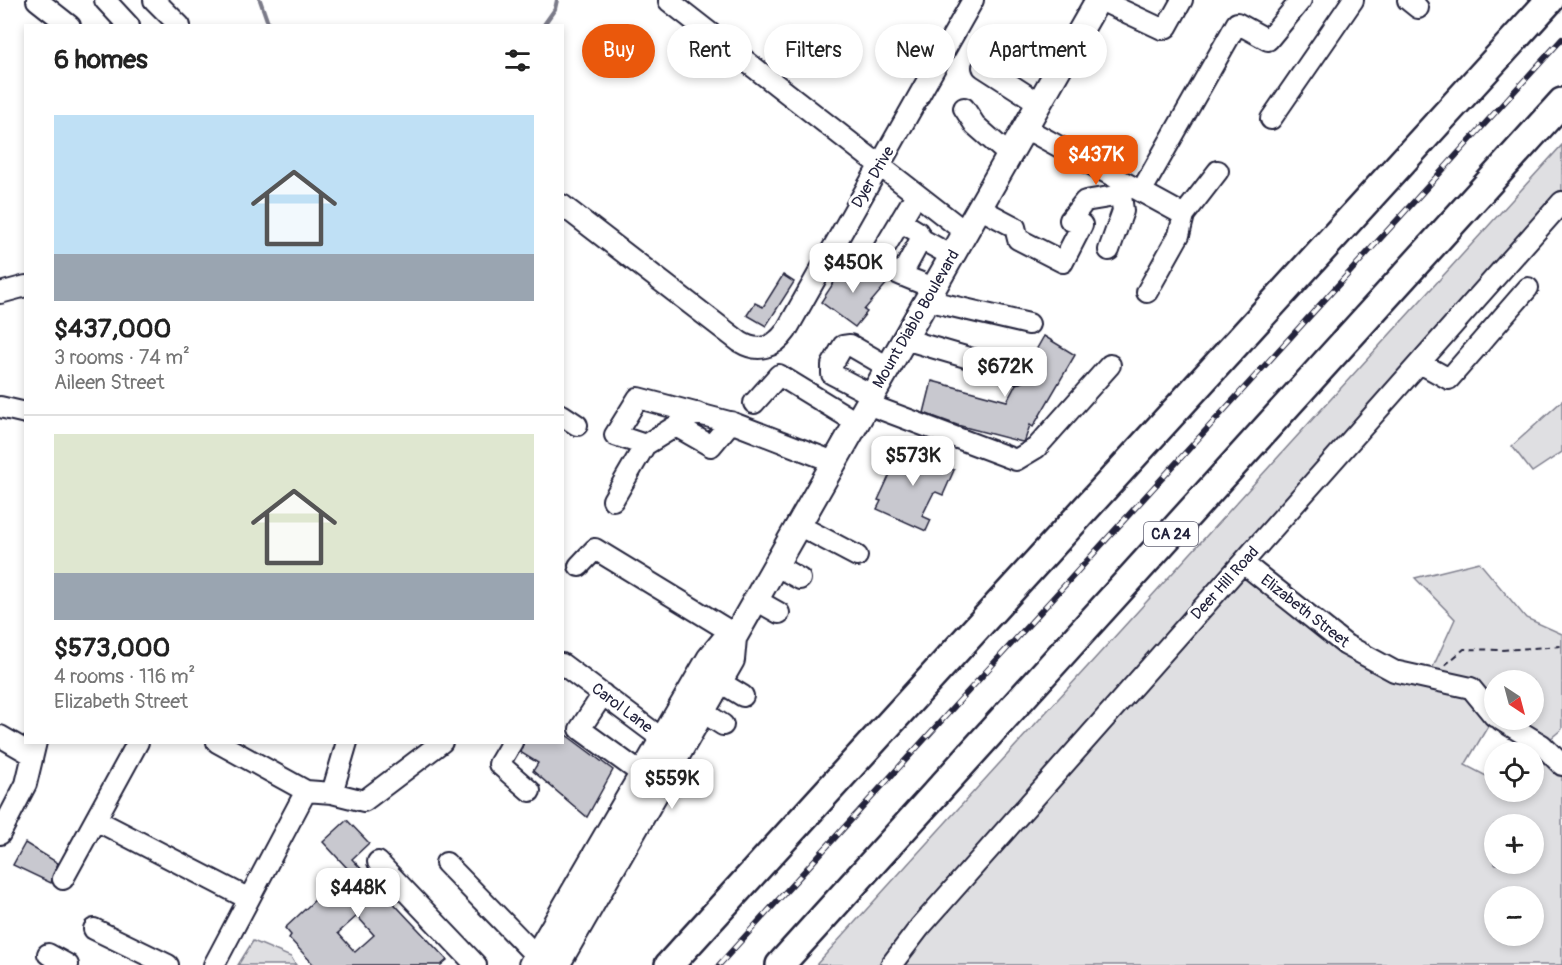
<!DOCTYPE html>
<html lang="en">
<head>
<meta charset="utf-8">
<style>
  :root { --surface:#fff; --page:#f2f2f2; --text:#222; --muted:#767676; --line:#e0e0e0; --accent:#ea580c }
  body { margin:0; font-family:Pangolin,sans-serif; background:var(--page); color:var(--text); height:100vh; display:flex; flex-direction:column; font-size:22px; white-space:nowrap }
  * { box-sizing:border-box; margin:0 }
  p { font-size:20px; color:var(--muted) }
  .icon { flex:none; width:33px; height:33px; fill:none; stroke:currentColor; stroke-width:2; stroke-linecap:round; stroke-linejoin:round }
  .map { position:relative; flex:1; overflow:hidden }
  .panel { position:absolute; left:24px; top:24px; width:540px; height:720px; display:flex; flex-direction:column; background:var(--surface); border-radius:0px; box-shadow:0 3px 9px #0003 }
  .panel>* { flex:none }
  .top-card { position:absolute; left:582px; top:24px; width:570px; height:54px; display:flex; gap:12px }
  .needle { width:39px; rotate:144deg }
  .tools { position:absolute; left:1484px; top:670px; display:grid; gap:12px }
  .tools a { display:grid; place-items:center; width:60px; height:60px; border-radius:50%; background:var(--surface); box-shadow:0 3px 9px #0003; font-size:30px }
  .price { position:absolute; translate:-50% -51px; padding:0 14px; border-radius:12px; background:#fff; color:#222; font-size:20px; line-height:39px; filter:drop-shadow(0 2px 3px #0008) }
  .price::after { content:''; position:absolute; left:50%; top:36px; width:18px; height:14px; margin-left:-9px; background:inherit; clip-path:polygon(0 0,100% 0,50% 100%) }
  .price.selected { background:var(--accent); color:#fff }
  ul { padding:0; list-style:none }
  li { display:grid; align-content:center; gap:12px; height:318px; padding:0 30px }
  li+li { border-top:2px solid var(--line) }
  li span { display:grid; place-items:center; height:186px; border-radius:0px; color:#555 }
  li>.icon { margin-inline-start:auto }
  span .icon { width:108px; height:108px; fill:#fffc; stroke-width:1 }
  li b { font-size:26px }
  h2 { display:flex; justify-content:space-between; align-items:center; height:72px; padding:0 30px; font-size:26px }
  .pill { padding:0 21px; border-radius:27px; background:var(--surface); box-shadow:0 3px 9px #0003; font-size:21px; line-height:54px }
  .pill.selected { background:var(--accent); color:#fff }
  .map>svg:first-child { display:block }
  .green { fill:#dfdfe2; stroke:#80808e; stroke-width:1.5; fill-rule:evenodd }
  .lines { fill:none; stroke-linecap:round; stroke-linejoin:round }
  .stream { stroke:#7a7a88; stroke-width:4 }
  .building { fill:#c8c8cf; stroke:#22223b; stroke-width:1.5; fill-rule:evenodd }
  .minor-casing { stroke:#22223b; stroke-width:24 }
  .major-casing { stroke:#22223b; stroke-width:28 }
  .highway-casing { stroke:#22223b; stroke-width:32 }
  .path { stroke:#22223b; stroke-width:2; stroke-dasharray:6 4.5; stroke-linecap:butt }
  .minor { stroke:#fff; stroke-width:20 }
  .major { stroke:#fff; stroke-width:24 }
  .highway { stroke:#fff; stroke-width:27 }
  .rail-casing { stroke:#22223b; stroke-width:6 }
  .rail { stroke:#fff; stroke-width:4; stroke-dasharray:11; stroke-linecap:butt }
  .labels { text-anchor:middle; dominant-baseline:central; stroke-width:6; stroke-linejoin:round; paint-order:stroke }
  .shield { fill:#fff; stroke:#646476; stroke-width:1.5 }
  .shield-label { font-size:15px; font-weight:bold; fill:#22223b }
  .street-label { font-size:16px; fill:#22223b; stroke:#fff }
</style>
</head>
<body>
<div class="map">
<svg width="1562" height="965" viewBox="0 0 1562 965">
  <rect width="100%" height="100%" fill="#fff"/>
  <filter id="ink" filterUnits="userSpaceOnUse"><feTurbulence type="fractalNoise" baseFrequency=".0167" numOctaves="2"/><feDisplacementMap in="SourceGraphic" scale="12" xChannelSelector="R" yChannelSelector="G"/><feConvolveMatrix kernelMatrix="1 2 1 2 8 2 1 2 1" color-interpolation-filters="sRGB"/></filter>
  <g filter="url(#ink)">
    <path class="green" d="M1562,145V202L1244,563L1346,645L1428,678L1455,619L1415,578L1479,562L1526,618L1562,634V729L1543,745L1562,765V965H816ZM1494,681H1533V720H1501L1542,745L1533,757V792H1494V780L1465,765L1494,716ZM1494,825H1533V864H1494ZM1494,897H1533V936H1494Z
      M1562,401V452L1532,472L1512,446Z
      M253,941L291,957L296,965H238Z"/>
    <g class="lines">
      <path class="stream" d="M260,0L269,26
        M543,26L555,9L557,0"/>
    </g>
    <path class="building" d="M864,264L870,272L888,282L864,310L867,312L855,327L821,302L844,267L856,276Z
      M783,275L794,282L766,326L747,315L755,303L763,307Z
      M1044,336L1075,355L1033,427L1030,425L1025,440L1022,442L957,425L924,413L932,381L1007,401L1016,384L1025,381L1028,376L1027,366Z
      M901,445L954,470L943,495L936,492L933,494L922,516L931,520L926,531L877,509L881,501L878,500L898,457L895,456Z
      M562,732L613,770L587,817L533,771L538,763L520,752L524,742H562Z
      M347,820L369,843L352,859L447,960L441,965H314L289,938L291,935L285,928L348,869L323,842ZM357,916L374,935L355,952L338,933Z
      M25,843L58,863L51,883L13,865Z"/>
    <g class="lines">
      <g class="minor-casing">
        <path id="minor" d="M37,0L70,26
          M105,0L129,26
          M154,0L180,26
          M1100,0L1162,29L1167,27L1182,0
          M1408,0L1418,8
          M669,1L965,232
          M983,67L1039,103
          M964,108L975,125L1009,155
          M1271,119L1353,0
          M1025,128L1184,215
          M1142,190L1237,23L1268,40L1301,0
          M916,195L876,262C894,274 913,279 933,288
          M562,205L740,342C758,353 774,348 786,331L973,0
          M979,208L1015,227L1018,239L1063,262L1082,225L1070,220L1085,201L1121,195L1123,211L1109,250
          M900,221L918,232L921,239L952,256
          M902,274L921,239
          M1147,292L1179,235L1184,215L1218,171
          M0,293L26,286
          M926,300L1029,324
          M904,339L1017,372
          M1420,363L1449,379L1528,288
          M872,395L832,374V365L843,346L850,345L888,367
          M754,403L779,375L856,422
          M867,404L1016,460L1036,448L1110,365
          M0,407L26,413
          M697,413L645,445L615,435L638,398L733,423L834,462
          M562,415L577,425
          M676,426L711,446L731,422
          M613,500L645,445
          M798,525L857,556
          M1243,563L1346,645L1394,671L1471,688L1494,716
          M775,565L800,579
          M579,566L595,549L736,635
          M756,600L779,613
          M562,664L673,747
          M720,682L743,696
          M603,694L580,729L642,774
          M703,712L723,725
          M1501,720L1542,745L1562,765
          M0,736L31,754
          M217,742L306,791L332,793L364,801L442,742
          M512,742L499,764L530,791
          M332,793L347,742
          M96,820L249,899
          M0,834L26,784L36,742
          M378,862L476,965
          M446,863L545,965
          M63,879L138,742
          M94,929L168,965
          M48,954L68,965
          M214,965L306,791
          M891,965L920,927L1562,202"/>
      </g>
      <g class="major-casing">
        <path id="major" d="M531,965L709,659L723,642L734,638
          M557,965L732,660L734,638L1098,0"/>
      </g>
      <g class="highway-casing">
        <path id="highway" d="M669,965L1550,0
          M780,965L1562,102"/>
      </g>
      <path class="path" d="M1445,665L1464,649L1502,650L1562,646"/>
      <use href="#minor" class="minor"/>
      <use href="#major" class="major"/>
      <use href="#highway" class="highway"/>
      <g class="rail-casing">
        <path id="rail" d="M719,965L1562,39"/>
      </g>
      <use href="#rail" class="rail"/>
    </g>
  </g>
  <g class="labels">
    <rect class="shield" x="1144" y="522" width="54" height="24" rx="4.5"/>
    <g class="shield-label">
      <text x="1171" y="534">CA 24</text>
    </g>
    <g class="street-label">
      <text transform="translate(873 177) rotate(-60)">Dyer Drive</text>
      <text transform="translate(916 319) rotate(-60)">Mount Diablo Boulevard</text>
      <text transform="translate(1225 583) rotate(-48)">Deer Hill Road</text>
      <text transform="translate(1305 611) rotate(38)">Elizabeth Street</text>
      <text transform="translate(622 708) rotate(37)">Carol Lane</text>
    </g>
  </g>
</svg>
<div class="tools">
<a><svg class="needle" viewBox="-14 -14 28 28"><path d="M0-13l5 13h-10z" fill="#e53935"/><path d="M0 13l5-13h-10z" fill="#767676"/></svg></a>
<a><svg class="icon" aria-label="locate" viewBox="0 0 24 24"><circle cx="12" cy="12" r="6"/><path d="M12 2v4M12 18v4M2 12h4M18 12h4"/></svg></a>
<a>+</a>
<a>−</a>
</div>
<b class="price selected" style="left:1096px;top:186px">$437K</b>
<b class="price" style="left:853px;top:294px">$450K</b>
<b class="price" style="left:1005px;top:398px">$672K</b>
<b class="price" style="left:913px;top:487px">$573K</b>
<b class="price" style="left:672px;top:810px">$559K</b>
<b class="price" style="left:358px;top:919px">$448K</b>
<div class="top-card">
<a class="pill selected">Buy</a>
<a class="pill">Rent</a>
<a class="pill">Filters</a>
<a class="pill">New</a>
<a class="pill">Apartment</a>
</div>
<section class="panel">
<h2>6 homes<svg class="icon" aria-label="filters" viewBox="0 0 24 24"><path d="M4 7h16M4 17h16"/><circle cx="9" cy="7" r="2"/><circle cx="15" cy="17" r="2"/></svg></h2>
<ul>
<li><span style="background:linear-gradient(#bfe0f5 75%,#9aa5b1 0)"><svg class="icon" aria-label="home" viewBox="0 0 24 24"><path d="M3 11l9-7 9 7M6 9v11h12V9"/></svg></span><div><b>$437,000</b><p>3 rooms · 74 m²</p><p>Aileen Street</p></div></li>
<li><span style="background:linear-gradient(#dfe7d0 75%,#9aa5b1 0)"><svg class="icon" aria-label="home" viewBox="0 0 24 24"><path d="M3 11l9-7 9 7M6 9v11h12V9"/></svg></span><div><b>$573,000</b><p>4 rooms · 116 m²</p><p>Elizabeth Street</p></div></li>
</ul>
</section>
</div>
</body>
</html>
